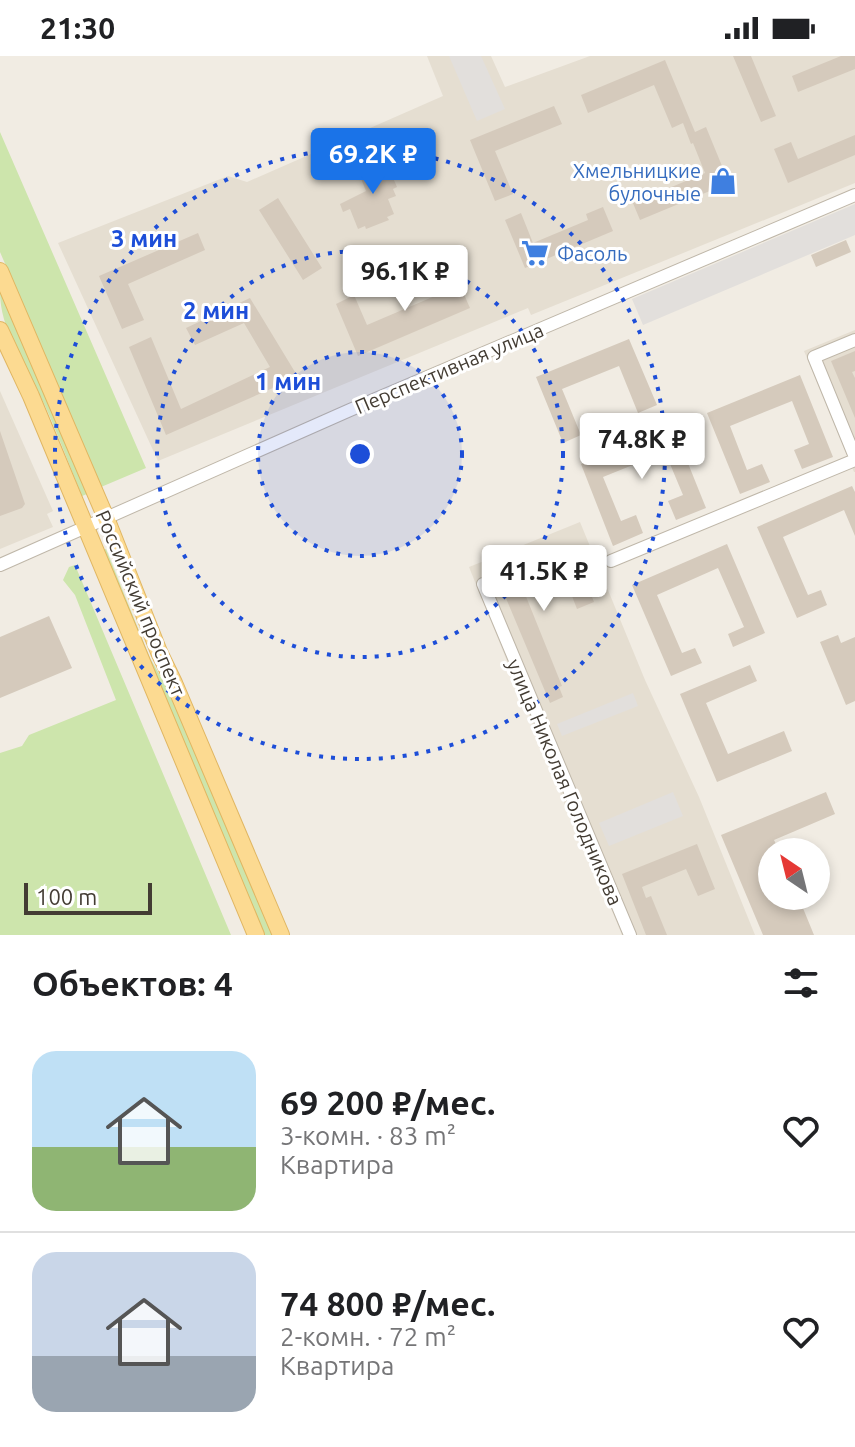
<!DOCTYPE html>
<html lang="ru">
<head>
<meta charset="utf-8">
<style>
  :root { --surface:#fff; --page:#f2f2f2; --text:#202124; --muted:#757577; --line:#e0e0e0; --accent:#1a73e8 }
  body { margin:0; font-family:Ubuntu,sans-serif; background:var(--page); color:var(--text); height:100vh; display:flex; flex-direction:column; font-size:30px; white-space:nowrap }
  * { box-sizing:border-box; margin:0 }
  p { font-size:26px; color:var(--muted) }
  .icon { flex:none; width:44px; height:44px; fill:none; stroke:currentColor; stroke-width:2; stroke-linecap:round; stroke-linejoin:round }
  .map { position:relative; height:879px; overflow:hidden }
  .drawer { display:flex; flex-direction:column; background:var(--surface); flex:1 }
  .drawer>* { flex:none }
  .needle { width:52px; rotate:325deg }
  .tools { position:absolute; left:758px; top:782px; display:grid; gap:16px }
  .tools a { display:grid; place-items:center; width:72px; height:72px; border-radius:50%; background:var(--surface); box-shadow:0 4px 12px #0003; font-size:40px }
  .scale { position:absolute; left:24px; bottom:20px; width:128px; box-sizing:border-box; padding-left:8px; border:4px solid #433c33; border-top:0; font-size:22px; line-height:28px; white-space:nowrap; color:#433c33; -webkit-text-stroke:6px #fff; paint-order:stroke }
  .price { position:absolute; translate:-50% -68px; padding:0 18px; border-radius:8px; background:#fff; color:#222; font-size:26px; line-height:52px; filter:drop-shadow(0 2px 4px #0008) }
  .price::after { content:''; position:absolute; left:50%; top:48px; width:24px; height:18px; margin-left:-12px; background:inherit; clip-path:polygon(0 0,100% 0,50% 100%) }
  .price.selected { background:var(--accent); color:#fff }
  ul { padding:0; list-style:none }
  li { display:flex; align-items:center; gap:24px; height:200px; padding:0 32px }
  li+li { border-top:2px solid var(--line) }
  li span { display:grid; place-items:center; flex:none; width:224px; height:160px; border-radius:24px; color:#555 }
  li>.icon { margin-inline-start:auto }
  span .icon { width:96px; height:96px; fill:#fffc; stroke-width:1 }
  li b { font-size:34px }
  h2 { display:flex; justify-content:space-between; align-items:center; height:96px; padding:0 32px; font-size:34px }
  .status { display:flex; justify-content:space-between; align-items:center; height:56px; padding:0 40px; background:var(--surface); direction:ltr }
  .status svg { height:22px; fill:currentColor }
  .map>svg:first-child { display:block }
  .residential { fill:#e5ded1 }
  .green { fill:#cde5ac }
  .parking { fill:#e2dfdc }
  .building { fill:#d5cabc }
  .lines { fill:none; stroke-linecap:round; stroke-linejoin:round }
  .minor-casing { stroke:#bfb7a9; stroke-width:14 }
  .major-casing { stroke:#e0b662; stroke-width:18 }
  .minor { stroke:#fff; stroke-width:12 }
  .major { stroke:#fcda91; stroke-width:16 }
  .ring { fill:none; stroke:#1d4ed8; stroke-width:4; stroke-dasharray:4 8 }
  .labels { text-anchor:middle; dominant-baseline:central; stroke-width:6; stroke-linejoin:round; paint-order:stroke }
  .shop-label { font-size:20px; fill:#366cbe; stroke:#fff; text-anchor:end }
  .street-label { font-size:20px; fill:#433c33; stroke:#fff }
  .centre { fill:#1d4ed8; stroke:#fff; stroke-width:4 }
  .ring-label { font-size:24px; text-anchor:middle; font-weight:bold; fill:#1d4ed8; stroke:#fff; stroke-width:6; stroke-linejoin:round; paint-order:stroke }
</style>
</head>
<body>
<div class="status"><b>21:30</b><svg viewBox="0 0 49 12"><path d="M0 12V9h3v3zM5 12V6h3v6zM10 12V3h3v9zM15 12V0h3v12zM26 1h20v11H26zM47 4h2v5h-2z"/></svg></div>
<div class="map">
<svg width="855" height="879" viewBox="0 0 855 879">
  <rect width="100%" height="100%" fill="#f1ece3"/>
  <path class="residential" d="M427,0H491L505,31L590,0H855V127L531,259L528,252L158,405L58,187L228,120L247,126L443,40Z
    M855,274V416H854L804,295Z
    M0,335L53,455L47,458L53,471L0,493Z
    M580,466L645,624L699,741L755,879H622L589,799L578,781L469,511Z"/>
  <path class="green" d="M0,76L146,412L101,431L0,196Z
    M0,235L87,438L82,440C68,406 55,370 39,337C23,303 0,274 0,235Z
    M106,493L150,602L166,630L273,879H263L101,495Z
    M75,509L231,879H0V697L22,690L29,679L116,644L75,539L63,524L69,511Z"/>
  <path class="parking" d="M449,0H481L505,53L477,65Z
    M855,148V179L643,269L632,243Z
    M633,637L638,650L562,680L557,668Z
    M673,736L683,760L609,790L599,767Z"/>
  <path class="building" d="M733,0H751L776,60L761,66Z
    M841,0H855V13L798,36L792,20Z
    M665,4L695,76L706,71L729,127L640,164L630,140L647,133L650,140L705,117L693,87L691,88L683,67L672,72L654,29L588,57L581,39Z
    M554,50L562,68L495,95L513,138L495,145L470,84Z
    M855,79V99L788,127L774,93L791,86L798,103Z
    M381,103L383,109L387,108L397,131L393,133L396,140L388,143L394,158L387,161L389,164L366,173L365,170L358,173L350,153L343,156L340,148L366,135L357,113Z
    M278,142L322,212L303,224L259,154Z
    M603,151L613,175L525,212L505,164L521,157L533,187L588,164L586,158Z
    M198,177L205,194L128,228L144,264L122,273L99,220Z
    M846,184L851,196L816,211L811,199Z
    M448,202L470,252L358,300L336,248L354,239L367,269L442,237L430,210Z
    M250,242L298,321L166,379L129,291L151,281L181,353L270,311L244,267L195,289L186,272Z
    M629,283L657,349L638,357L619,310L562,333L581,379L563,387L536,321Z
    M855,295V315L852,316L855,322V362L831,305Z
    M800,319L833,401L802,413L794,394L809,388L792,345L730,370L747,414L762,408L770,426L740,438L707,357Z
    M673,370L706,452L676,464L668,445L683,439L665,396L603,421L621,465L636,459L643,477L613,490L581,408Z
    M0,375L25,448L22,452L0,460Z
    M852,430L855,436V480L844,454L783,481L808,539L821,534L827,549L797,562L757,471Z
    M727,488L765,577L733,591L728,578L744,571L718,512L657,539L682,597L695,592L702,607L671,620L632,529Z
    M575,498L594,546L577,553L565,522L525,538L562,630L559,631L563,641L550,647L500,528Z
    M49,560L72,612L0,642V581Z
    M838,579L841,587L855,581V645L846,649L820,586Z
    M750,609L757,625L706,647L728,698L784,675L792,695L717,726L680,638Z
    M826,736L835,758L774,784L780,796H772V840H798L814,879H763L721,779Z
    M697,788L715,833L698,840L686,813L642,831L646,842L651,840L667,879H646L622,818Z"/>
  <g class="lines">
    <g class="minor-casing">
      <path id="minor" d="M855,284L814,301L855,401
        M611,505L855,404
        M0,509L350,354L855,139
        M483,528L630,879"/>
    </g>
    <g class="major-casing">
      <path id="major" d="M0,215L106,462L159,596L174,627L281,879
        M0,274L31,340L256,879"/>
    </g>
    <use href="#minor" class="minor"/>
    <use href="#major" class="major"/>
  </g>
  <circle cx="360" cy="398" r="102" fill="#1d4ed8" fill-opacity=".12"/>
  <g class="ring">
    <circle cx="360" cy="398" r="102"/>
    <circle cx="360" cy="398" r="203"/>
    <circle cx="360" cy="398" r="305"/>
  </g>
  <defs>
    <g id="shop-bare" transform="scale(2.16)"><path d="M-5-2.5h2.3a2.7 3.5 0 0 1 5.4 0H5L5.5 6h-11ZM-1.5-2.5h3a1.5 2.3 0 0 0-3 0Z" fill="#3f7fe0" stroke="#fff" stroke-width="2.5" paint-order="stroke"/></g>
    <g id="supermarket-bare" transform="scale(2.16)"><path d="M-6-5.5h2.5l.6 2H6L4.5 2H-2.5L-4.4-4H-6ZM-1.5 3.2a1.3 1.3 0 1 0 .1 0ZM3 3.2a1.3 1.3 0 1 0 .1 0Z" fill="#3f7fe0" stroke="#fff" stroke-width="2.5" paint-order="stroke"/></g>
  </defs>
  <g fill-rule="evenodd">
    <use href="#shop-bare" x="723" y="125"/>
    <use href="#supermarket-bare" x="535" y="197"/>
  </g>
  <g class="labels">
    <g class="shop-label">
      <text x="701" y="114">Хмельницкие<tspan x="701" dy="23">булочные</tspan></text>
      <text x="557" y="197" text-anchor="start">Фасоль</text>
    </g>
    <g class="street-label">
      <text transform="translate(449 312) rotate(-23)">Перспективная улица</text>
      <text transform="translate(141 547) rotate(67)">Российский проспект</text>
      <text transform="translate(565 726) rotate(67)">улица Николая Голодникова</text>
    </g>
  </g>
  <circle cx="360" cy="398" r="12" class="centre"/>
  <g class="ring-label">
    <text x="144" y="191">3 мин</text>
    <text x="216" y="263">2 мин</text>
    <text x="288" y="334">1 мин</text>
  </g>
</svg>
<div class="tools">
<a><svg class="needle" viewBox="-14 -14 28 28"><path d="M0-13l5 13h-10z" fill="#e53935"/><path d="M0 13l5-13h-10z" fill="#757577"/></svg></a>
</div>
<div class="scale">100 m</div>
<b class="price selected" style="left:373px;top:140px">69.2K ₽</b>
<b class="price" style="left:405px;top:257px">96.1K ₽</b>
<b class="price" style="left:642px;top:425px">74.8K ₽</b>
<b class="price" style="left:544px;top:557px">41.5K ₽</b>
</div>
<section class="drawer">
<h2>Объектов: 4<svg class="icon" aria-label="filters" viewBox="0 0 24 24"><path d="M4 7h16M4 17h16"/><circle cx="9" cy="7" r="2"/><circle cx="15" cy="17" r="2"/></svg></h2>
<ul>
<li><span style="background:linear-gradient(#bfe0f5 60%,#8fb573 0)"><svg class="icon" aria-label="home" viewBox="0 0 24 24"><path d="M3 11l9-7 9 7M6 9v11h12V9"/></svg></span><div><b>69 200 ₽/мес.</b><p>3-комн. · 83 m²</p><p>Квартира</p></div><svg class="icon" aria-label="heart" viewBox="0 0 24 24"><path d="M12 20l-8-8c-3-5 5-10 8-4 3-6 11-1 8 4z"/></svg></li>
<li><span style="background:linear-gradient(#c9d6e8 65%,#9aa5b1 0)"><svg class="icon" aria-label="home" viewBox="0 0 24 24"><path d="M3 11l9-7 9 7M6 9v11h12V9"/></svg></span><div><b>74 800 ₽/мес.</b><p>2-комн. · 72 m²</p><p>Квартира</p></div><svg class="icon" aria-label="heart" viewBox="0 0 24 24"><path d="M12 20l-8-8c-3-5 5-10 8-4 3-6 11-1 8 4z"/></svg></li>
</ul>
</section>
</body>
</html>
